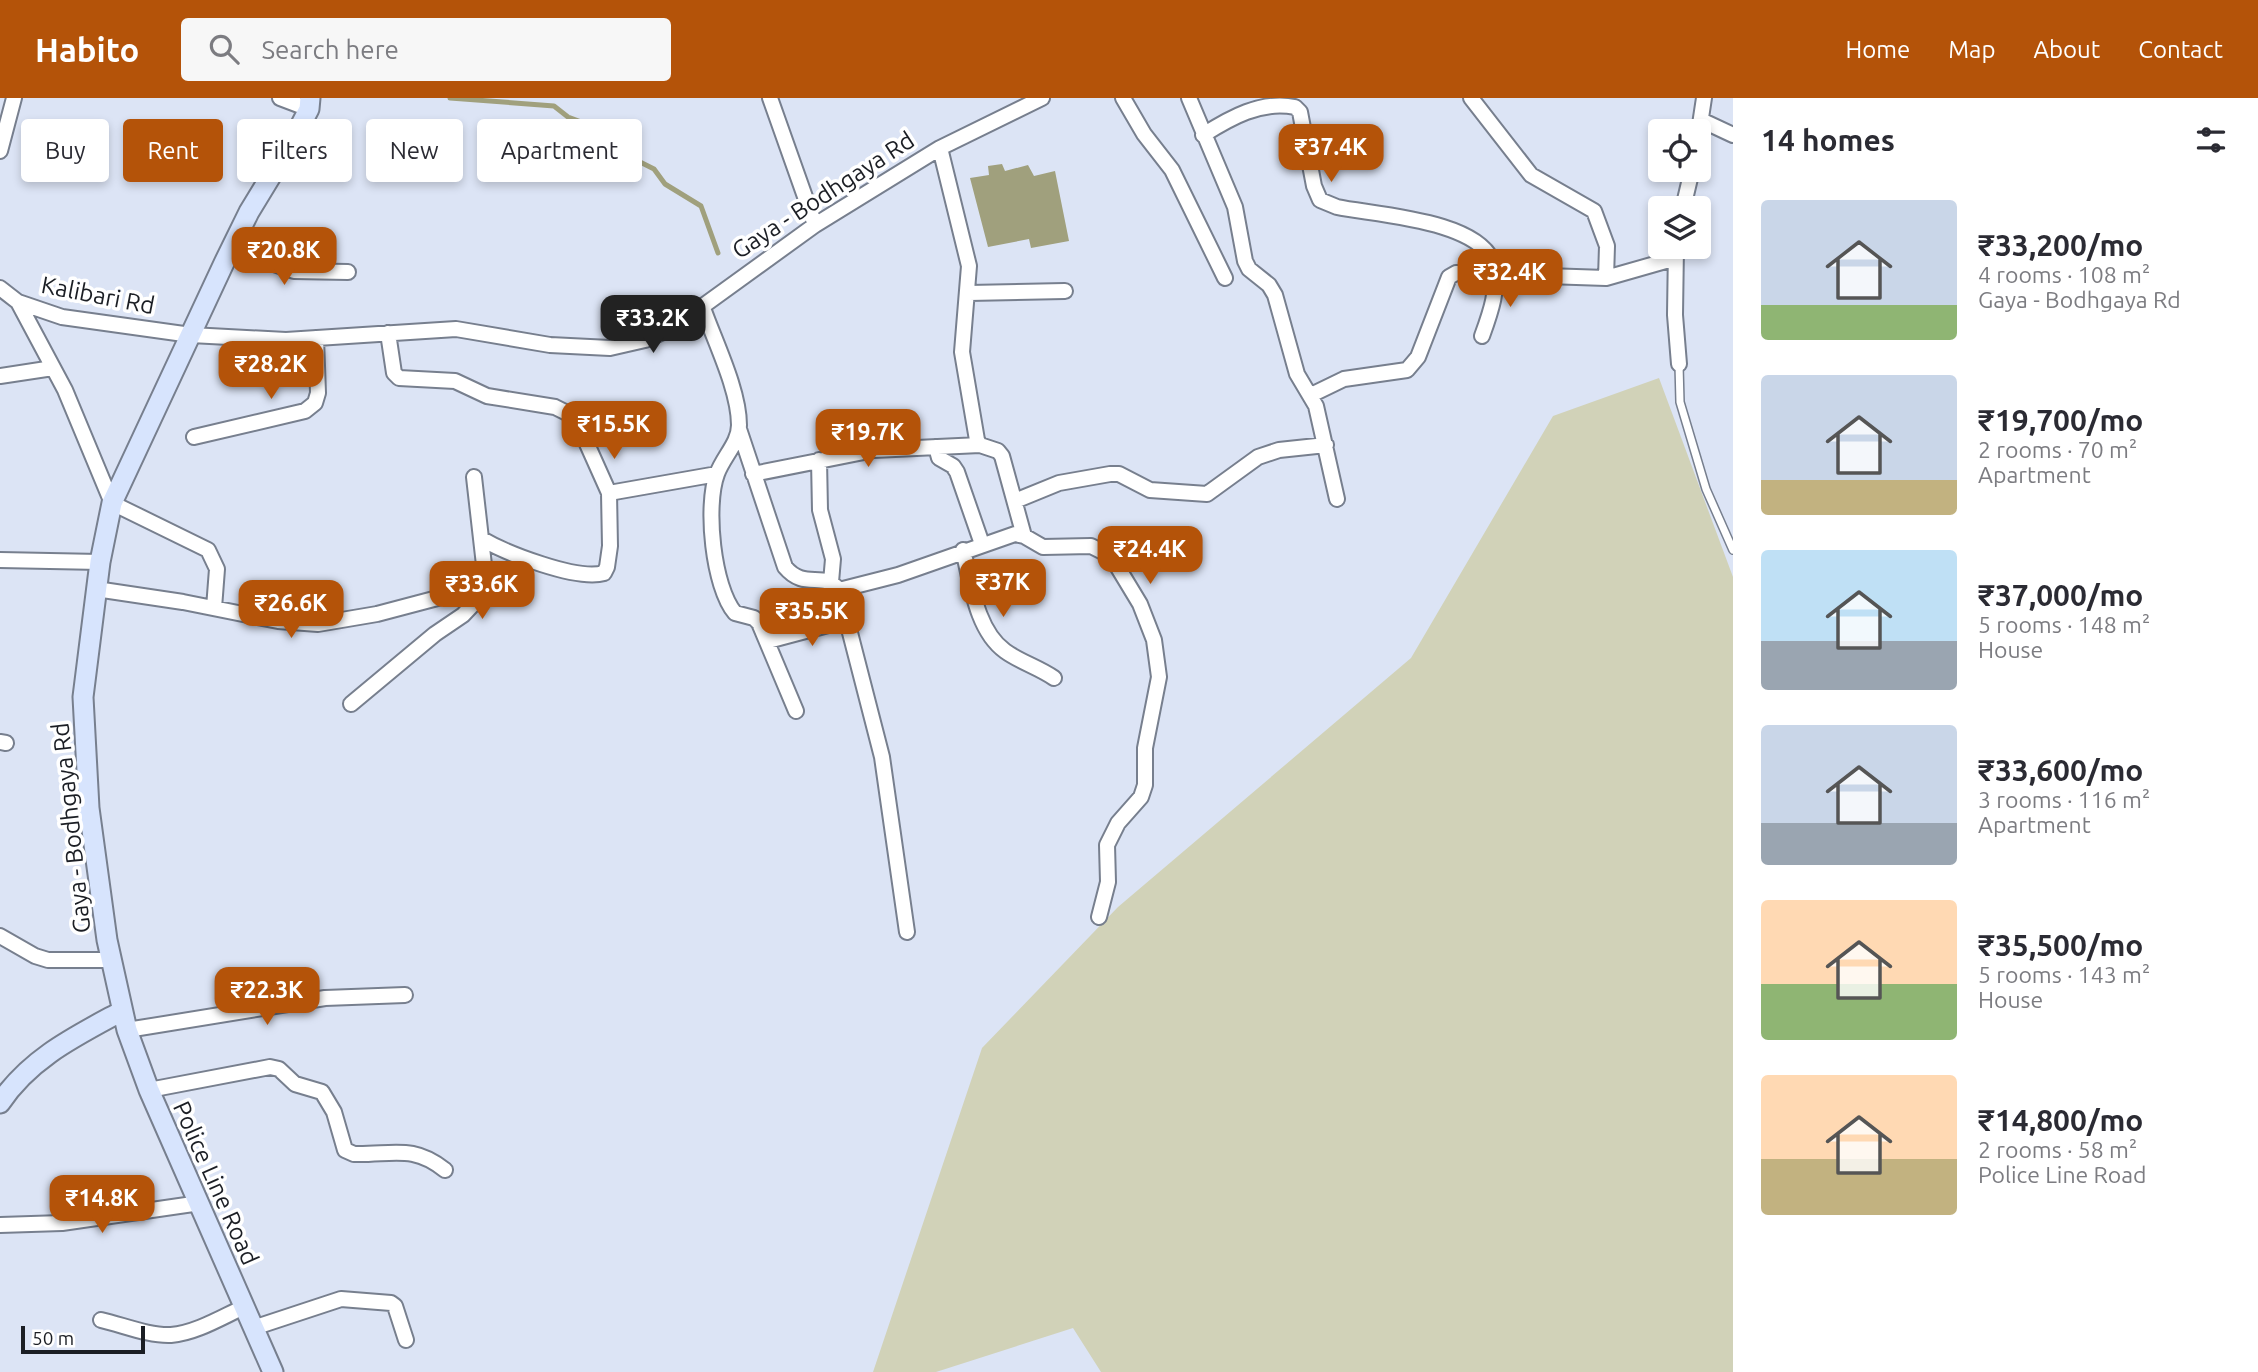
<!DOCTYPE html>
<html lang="en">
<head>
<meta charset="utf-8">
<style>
  :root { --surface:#fff; --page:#f7f7f7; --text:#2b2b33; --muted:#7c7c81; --accent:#b45309 }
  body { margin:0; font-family:Ubuntu,sans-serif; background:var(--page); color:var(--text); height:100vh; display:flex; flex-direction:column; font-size:26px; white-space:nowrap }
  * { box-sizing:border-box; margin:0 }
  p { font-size:23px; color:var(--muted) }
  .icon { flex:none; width:38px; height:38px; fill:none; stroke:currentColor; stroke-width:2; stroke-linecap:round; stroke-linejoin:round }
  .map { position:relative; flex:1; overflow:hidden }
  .side { display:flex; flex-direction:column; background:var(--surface); width:525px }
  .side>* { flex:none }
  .top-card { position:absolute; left:21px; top:21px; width:665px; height:63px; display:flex; gap:14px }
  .controls { position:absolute; left:1648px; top:21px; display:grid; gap:14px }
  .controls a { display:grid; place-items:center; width:63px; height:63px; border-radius:7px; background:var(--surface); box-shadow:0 4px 10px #0003; font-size:35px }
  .scale { position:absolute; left:21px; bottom:18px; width:124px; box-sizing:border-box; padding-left:7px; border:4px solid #1b1e24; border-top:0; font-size:19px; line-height:24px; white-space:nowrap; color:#1b1e24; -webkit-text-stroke:5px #fff; paint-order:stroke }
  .price { position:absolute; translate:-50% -60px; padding:0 16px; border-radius:14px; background:var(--accent); color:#fff; font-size:23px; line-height:46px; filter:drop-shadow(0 2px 4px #0008) }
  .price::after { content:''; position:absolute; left:50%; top:42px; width:21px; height:16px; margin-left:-10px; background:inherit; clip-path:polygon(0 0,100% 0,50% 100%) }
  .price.active { background:#222; color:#fff }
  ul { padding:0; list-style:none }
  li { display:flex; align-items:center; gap:21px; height:175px; padding:0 28px }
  li span { display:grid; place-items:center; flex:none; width:196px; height:140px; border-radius:7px; color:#555 }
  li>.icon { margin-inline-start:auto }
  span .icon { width:84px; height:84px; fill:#fffc; stroke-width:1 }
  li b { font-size:30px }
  h2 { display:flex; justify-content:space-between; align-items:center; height:84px; padding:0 28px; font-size:30px }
  .tag { padding:0 24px; border-radius:7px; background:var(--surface); box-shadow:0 4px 10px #0003; font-size:24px; line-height:63px }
  .tag.active { background:var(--accent); color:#fff }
  header { display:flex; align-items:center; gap:42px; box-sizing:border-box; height:98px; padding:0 35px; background:var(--accent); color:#fff }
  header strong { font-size:33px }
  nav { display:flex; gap:38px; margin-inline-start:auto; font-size:24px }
  .search { width:490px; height:63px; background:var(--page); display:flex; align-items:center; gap:18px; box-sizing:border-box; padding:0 24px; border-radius:7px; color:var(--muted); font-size:26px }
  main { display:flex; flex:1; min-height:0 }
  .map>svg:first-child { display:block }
  .green { fill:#d1d2b8 }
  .water { fill:#a0a07d }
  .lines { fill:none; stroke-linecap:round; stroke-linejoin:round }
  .stream { stroke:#a0a07d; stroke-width:5 }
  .lane-casing { stroke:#777f8e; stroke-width:10 }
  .street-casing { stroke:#777f8e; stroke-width:18 }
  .secondary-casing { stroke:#777f8e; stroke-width:23 }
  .lane { stroke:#fff; stroke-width:7 }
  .street { stroke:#fff; stroke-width:14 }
  .secondary { stroke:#d7e4fd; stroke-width:19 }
  .labels { text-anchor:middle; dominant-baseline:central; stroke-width:7; stroke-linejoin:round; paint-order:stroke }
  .street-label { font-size:24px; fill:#1b1e24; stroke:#fff }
</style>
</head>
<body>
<header>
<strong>Habito</strong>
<div class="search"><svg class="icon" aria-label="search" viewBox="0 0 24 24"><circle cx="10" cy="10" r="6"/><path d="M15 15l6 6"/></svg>Search here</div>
<nav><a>Home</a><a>Map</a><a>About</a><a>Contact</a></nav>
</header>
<main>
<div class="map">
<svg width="1733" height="1274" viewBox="0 0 1733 1274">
  <rect width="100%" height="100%" fill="#dce4f5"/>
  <path class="green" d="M1659,280L1733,479V1274H1101L1073,1230L936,1274H873L982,950L1118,809L1411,560L1553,318Z"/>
  <path class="water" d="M1002,66L1005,73L1028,67L1034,78L1055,73L1069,143L1031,150L1029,141L988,149L970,80L989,77L988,68Z"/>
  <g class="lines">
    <path class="stream" d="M450,0L554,8L568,19L608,34L620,54L654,71L665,86L701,108L718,155"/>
    <g class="lane-casing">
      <path id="lane" d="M1679,267L1680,304L1706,391L1733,452"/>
    </g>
    <g class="street-casing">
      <path id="street" d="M280,0L309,11
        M770,0L815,127
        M1123,0L1144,36L1172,72L1225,180
        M1189,0L1235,109L1245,163L1249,171L1269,187L1275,197L1297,276L1316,308L1337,401
        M1471,0L1531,77L1594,113L1607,148L1606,180
        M1701,22L1733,37
        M1699,33L1704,0
        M1203,37C1230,20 1261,2 1295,9L1300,14L1314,88L1320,102L1337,109C1376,117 1479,122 1493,165C1500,189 1490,216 1482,238
        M940,50L969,168L962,254L977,342L980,347L998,353L1002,358L1024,438
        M0,53L14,0
        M1683,110L1692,72
        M1676,149L1675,217L1679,266
        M231,151L294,173L348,174
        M0,190L18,204L62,219L191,237L286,242L456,231L550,247L610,250L645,242L674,229L815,127L940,50L1042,0
        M969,195L1065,193
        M18,204L65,292L112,405L208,452L217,471L214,510
        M703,210C715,244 739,292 739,327C739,345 723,359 717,376C705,408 713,489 735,515L754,520L759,525L796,613
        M388,235L394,275L399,280L455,283L487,298L555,309L575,319L609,395L610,448L607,469L604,475C577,483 506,455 482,441
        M0,278L53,270
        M1311,297L1344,281L1407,272L1418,259L1449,179L1456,175L1606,180L1676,160
        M739,331L785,469C805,493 823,472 839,492L882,659L907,834
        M194,339L305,313L315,305L318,295L316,240
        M936,349L939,360L953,368L957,374L982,446
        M819,362L820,412L833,461L831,484
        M753,376L874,352L980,347
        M609,395L717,376
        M1015,403L1059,385L1110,376H1119L1150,392L1207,396L1258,359L1279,352L1326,347
        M963,452C971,484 976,532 1005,553C1020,564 1038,569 1054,580
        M0,462L100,464
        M96,491L183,504L278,523L318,526L377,516L483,488
        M839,492L898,477L1015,436L1024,438L1043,449L1091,448L1111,458L1140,506L1154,542L1159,579L1145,650V687L1141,699L1118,725L1107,747L1108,784L1099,819
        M768,543L847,522
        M351,606L435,536L463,517L480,499L484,467L474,379
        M0,644L6,645
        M0,838L35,858L48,862H111
        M127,932L325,900L405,897
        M149,992L270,969L279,971L295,986L322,994L334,1014L345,1052L354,1056C392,1057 413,1046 445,1072
        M0,1127L62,1125L200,1105
        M101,1222C123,1227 149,1238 171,1237C196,1235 222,1219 244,1209
        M253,1230L341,1201L391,1205L395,1208L406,1242"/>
    </g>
    <g class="secondary-casing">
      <path id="secondary" d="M0,1005C30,960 76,938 122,913
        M273,1274L149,992L127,932L107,842L89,710L83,599L100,464L112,405L224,165L249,114L294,40L309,11L310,0"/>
    </g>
    <use href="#lane" class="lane"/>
    <use href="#street" class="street"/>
    <use href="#secondary" class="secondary"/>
  </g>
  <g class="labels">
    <g class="street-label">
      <text transform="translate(823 97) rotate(-33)">Gaya - Bodhgaya Rd</text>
      <text transform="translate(98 197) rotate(11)">Kalibari Rd</text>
      <text transform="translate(71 730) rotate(-96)">Gaya - Bodhgaya Rd</text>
      <text transform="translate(216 1085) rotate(66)">Police Line Road</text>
    </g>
  </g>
</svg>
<div class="controls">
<a><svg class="icon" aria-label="locate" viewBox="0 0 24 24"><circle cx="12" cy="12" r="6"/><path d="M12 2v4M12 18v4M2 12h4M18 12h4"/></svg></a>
<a><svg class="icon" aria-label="layers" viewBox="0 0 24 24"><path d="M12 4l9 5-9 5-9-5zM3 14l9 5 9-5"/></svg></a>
</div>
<div class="scale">50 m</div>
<b class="price" style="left:1331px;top:86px">₹37.4K</b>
<b class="price" style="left:284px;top:189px">₹20.8K</b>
<b class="price" style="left:1510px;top:211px">₹32.4K</b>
<b class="price active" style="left:653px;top:257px">₹33.2K</b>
<b class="price" style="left:271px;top:303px">₹28.2K</b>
<b class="price" style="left:614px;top:363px">₹15.5K</b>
<b class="price" style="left:868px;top:371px">₹19.7K</b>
<b class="price" style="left:1150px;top:488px">₹24.4K</b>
<b class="price" style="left:1003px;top:521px">₹37K</b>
<b class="price" style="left:482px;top:523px">₹33.6K</b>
<b class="price" style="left:291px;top:542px">₹26.6K</b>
<b class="price" style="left:812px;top:550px">₹35.5K</b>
<b class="price" style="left:267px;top:929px">₹22.3K</b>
<b class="price" style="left:102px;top:1137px">₹14.8K</b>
<div class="top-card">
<a class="tag">Buy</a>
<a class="tag active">Rent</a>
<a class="tag">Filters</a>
<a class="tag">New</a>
<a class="tag">Apartment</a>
</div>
</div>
<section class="side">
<h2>14 homes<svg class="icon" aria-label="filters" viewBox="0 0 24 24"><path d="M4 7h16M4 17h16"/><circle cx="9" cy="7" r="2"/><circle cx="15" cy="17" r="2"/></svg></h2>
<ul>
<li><span style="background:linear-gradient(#c9d6e8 75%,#8fb573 0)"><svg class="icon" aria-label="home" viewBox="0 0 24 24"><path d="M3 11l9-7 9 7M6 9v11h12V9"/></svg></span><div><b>₹33,200/mo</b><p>4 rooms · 108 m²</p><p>Gaya - Bodhgaya Rd</p></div></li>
<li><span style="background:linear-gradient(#c9d6e8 75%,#c2b280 0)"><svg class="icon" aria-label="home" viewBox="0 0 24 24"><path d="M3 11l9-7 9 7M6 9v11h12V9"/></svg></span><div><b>₹19,700/mo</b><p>2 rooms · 70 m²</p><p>Apartment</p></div></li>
<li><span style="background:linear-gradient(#bfe0f5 65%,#9aa5b1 0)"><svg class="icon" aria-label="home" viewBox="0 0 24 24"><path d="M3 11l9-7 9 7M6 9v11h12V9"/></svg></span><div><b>₹37,000/mo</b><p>5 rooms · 148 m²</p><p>House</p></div></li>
<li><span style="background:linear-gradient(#c9d6e8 70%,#9aa5b1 0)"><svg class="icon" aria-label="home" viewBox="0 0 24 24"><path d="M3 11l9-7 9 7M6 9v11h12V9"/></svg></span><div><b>₹33,600/mo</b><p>3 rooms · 116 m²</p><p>Apartment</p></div></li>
<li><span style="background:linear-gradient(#ffd9b3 60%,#8fb573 0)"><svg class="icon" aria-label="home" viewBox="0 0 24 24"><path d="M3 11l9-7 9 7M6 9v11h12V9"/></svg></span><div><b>₹35,500/mo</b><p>5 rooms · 143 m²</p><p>House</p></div></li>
<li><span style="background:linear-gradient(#ffd9b3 60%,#c2b280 0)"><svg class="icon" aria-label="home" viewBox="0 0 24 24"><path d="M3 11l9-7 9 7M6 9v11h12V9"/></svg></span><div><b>₹14,800/mo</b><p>2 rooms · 58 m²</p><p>Police Line Road</p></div></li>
</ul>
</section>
</main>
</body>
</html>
